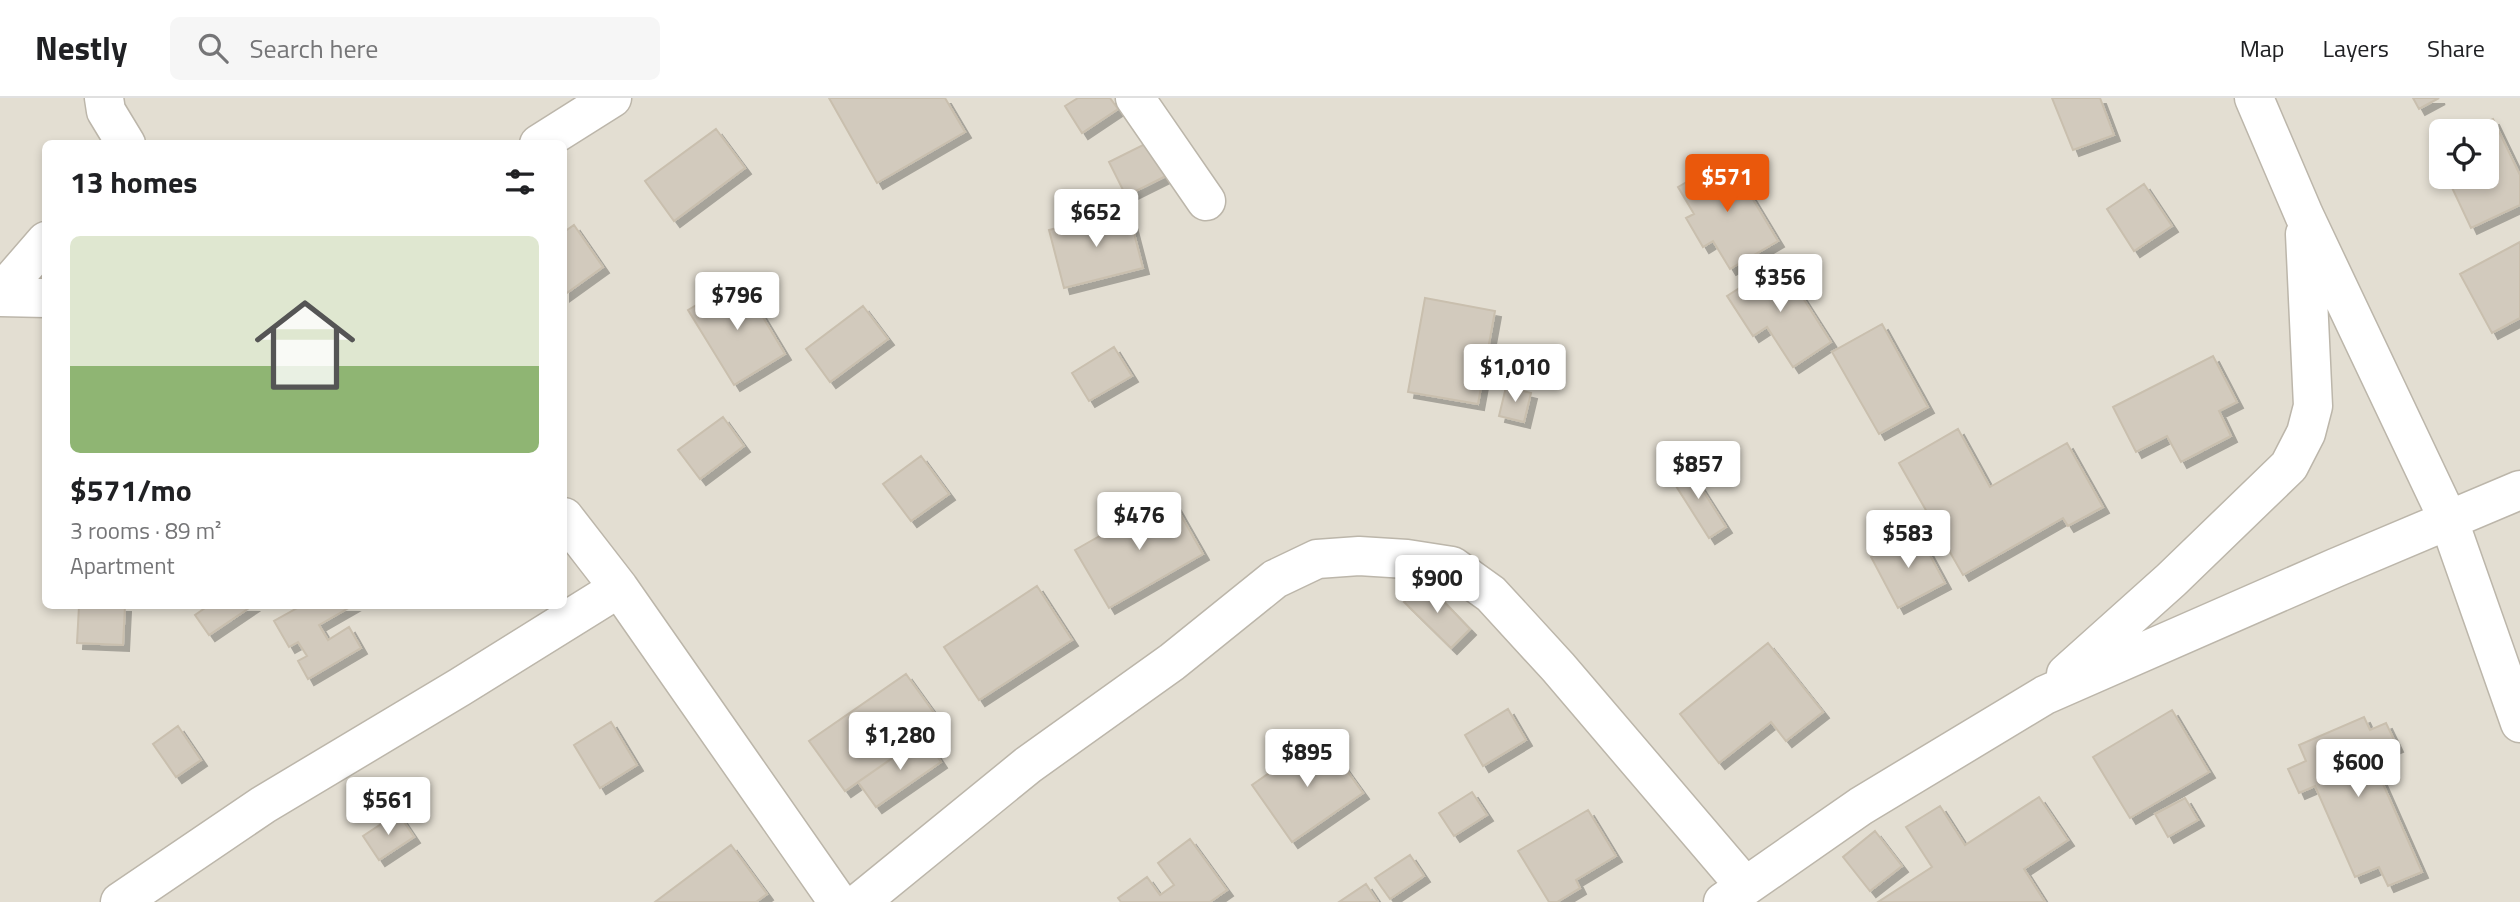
<!DOCTYPE html>
<html lang="en">
<head>
<meta charset="utf-8">
<style>
  :root { --surface:#fff; --page:#f6f6f6; --text:#202124; --muted:#757577; --line:#e0e0e0; --accent:#ea580c }
  body { margin:0; font-family:"Titillium Web",sans-serif; background:var(--page); color:var(--text); height:100vh; display:flex; flex-direction:column; font-size:26px; white-space:nowrap }
  * { box-sizing:border-box; margin:0 }
  p { font-size:23px; color:var(--muted) }
  .icon { flex:none; width:38px; height:38px; fill:none; stroke:currentColor; stroke-width:2; stroke-linecap:round; stroke-linejoin:round }
  .map { position:relative; flex:1; overflow:hidden }
  .panel { position:absolute; left:42px; top:42px; width:525px; height:469px; display:flex; flex-direction:column; background:var(--surface); border-radius:10px; box-shadow:0 4px 10px #0003 }
  .panel>* { flex:none }
  .tools { position:absolute; left:2429px; top:21px; display:grid; gap:14px }
  .tools a { display:grid; place-items:center; width:70px; height:70px; border-radius:10px; background:var(--surface); box-shadow:0 4px 10px #0003; font-size:35px }
  .price { position:absolute; translate:-50% -60px; padding:0 16px; border-radius:7px; background:#fff; color:#222; font-size:23px; line-height:46px; filter:drop-shadow(0 2px 4px #0008) }
  .price::after { content:''; position:absolute; left:50%; top:42px; width:21px; height:16px; margin-left:-10px; background:inherit; clip-path:polygon(0 0,100% 0,50% 100%) }
  .price.selected { background:var(--accent); color:#fff }
  ul { padding:0; list-style:none }
  li { display:grid; align-content:center; gap:14px; height:371px; padding:0 28px }
  li span { display:grid; place-items:center; height:217px; border-radius:10px; color:#555 }
  li>.icon { margin-inline-start:auto }
  span .icon { width:126px; height:126px; fill:#fffc; stroke-width:1 }
  li b { font-size:30px }
  h2 { display:flex; justify-content:space-between; align-items:center; height:84px; padding:0 28px; font-size:30px }
  header { display:flex; align-items:center; gap:42px; box-sizing:border-box; height:98px; padding:0 35px; background:var(--surface); border-bottom:2px solid var(--line) }
  header strong { font-size:33px }
  nav { display:flex; gap:38px; margin-inline-start:auto; font-size:24px }
  .search { width:490px; height:63px; background:var(--page); display:flex; align-items:center; gap:18px; box-sizing:border-box; padding:0 24px; border-radius:10px; color:var(--muted); font-size:26px }
  .map>svg:first-child { display:block }
  .residential { fill:#e3ded2; fill-rule:evenodd }
  .building { fill:#d2cabd; stroke:#c9bfae; stroke-width:2; filter:url(#shadow) }
  .lines { fill:none; stroke-linecap:round; stroke-linejoin:round }
  .minor-casing { stroke:#bcb6aa; stroke-width:41 }
  .minor { stroke:#fff; stroke-width:38 }
</style>
</head>
<body>
<header>
<strong>Nestly</strong>
<div class="search"><svg class="icon" aria-label="search" viewBox="0 0 24 24"><circle cx="10" cy="10" r="6"/><path d="M15 15l6 6"/></svg>Search here</div>
<nav><a>Map</a><a>Layers</a><a>Share</a></nav>
</header>
<div class="map">
<svg width="2520" height="804" viewBox="0 0 2520 804">
  <defs>
    <filter id="shadow"><feDropShadow dx="6" dy="6" stdDeviation="0" flood-color="#0004"/></filter>
  </defs>
  <rect width="100%" height="100%" fill="#efece3"/>
  <path class="residential" d="M0,0H2520V804H0ZM2441,33H2487V79H2441ZM46,46H564V508H46Z"/>
  <path class="building" d="M829,0H945L965,34L877,85Z
    M1078,0H1110L1118,11L1082,35L1065,8Z
    M2052,0H2100L2114,37L2073,52Z
    M2413,0H2439L2419,11Z
    M2493,21L2520,77V107L2471,130L2447,79H2487V33H2467Z
    M716,31L745,70L674,123L645,83Z
    M1149,44L1166,78L1126,98L1109,64Z
    M2441,45V67L2433,49Z
    M1728,60L1778,143L1730,171L1713,143L1703,149L1686,120L1694,116L1678,89Z
    M2144,86L2172,128L2134,153L2107,111Z
    M1128,112L1143,170L1064,190L1049,132Z
    M574,127L603,169L564,197V134Z
    M2520,144V220L2492,235L2460,176Z
    M1780,164L1831,244L1793,269L1767,229L1753,238L1727,198Z
    M740,181L785,256L734,287L688,212Z
    M1425,200L1495,213L1478,306L1408,294Z
    M863,208L888,241L830,284L806,251Z
    M1882,226L1928,309L1879,336L1832,254Z
    M1114,249L1132,278L1089,303L1072,275Z
    M2213,258L2237,304L2219,313L2231,338L2181,364L2167,338L2136,354L2113,309Z
    M45,288H46V365H44Z
    M1506,289L1531,295L1524,324L1499,318Z
    M723,319L744,348L700,381L678,352Z
    M1958,331L1990,389L2067,345L2103,409L2068,428L2063,420L1963,477L1899,365Z
    M921,358L949,396L911,423L883,386Z
    M1686,366L1726,429L1709,440L1669,377Z
    M1170,398L1203,456L1109,510L1075,452Z
    M1918,435L1945,485L1898,510L1871,459Z
    M1425,484L1470,531L1451,550L1404,504Z
    M1037,488L1072,542L979,602L944,549Z
    M79,508H125L123,547L77,545Z
    M208,508H252L209,537L195,517Z
    M301,508H352L319,527L328,542L349,529L361,550L308,581L298,563L307,558L298,544L289,549L274,523Z
    M1768,545L1823,614L1786,643L1771,624L1719,665L1680,616Z
    M906,576L942,626L845,693L809,643Z
    M1508,611L1526,642L1483,668L1465,637Z
    M2172,612L2209,674L2130,720L2093,659Z
    M2364,619L2370,632L2386,625L2397,648L2371,659L2422,774L2388,788L2379,769L2355,779L2315,688L2299,695L2288,671L2306,663L2299,647Z
    M611,624L637,667L600,690L574,647Z
    M178,628L201,662L176,679L153,646Z
    M924,638L941,664L876,709L858,684Z
    M1322,638L1363,695L1292,744L1252,687Z
    M1472,694L1487,717L1454,738L1439,715Z
    M2039,699L2068,742L2024,771L2045,804H1878L1932,769L1906,729L1940,708L1965,747Z
    M2185,700L2198,722L2168,739L2155,716Z
    M1588,712L1616,758L1576,782L1580,790L1557,804H1549L1518,753Z
    M398,715L414,739L379,762L363,738Z
    M1875,733L1902,768L1870,793L1843,759Z
    M1190,741L1227,792L1210,804H1121L1118,800L1147,779L1160,797L1174,787L1158,765Z
    M731,747L767,796L756,804H655Z
    M1410,757L1424,778L1390,801L1375,780Z
    M1366,786L1378,804H1339Z"/>
  <g class="lines">
    <g class="minor-casing">
      <path id="minor" d="M104,0L106,13L126,46
        M1135,0L1206,103
        M2254,0L2304,117L2449,423L2520,625
        M539,46L612,0
        M0,196L46,143
        M0,199L46,200
        M564,419L619,490L838,804
        M2066,576L2171,482L2289,368L2306,335L2313,308L2305,136
        M120,804L263,707L460,589L619,490
        M860,804L1028,667L1172,564L1275,481L1317,461L1359,458L1407,461L1452,468L1491,496L1558,569L1745,788
        M1723,804L1861,708L2045,597L2335,470L2520,392"/>
    </g>
    <use href="#minor" class="minor"/>
  </g>
</svg>
<div class="tools">
<a><svg class="icon" aria-label="locate" viewBox="0 0 24 24"><circle cx="12" cy="12" r="6"/><path d="M12 2v4M12 18v4M2 12h4M18 12h4"/></svg></a>
</div>
<b class="price selected" style="left:1727px;top:116px">$571</b>
<b class="price" style="left:1096px;top:151px">$652</b>
<b class="price" style="left:1780px;top:216px">$356</b>
<b class="price" style="left:737px;top:234px">$796</b>
<b class="price" style="left:1515px;top:306px">$1,010</b>
<b class="price" style="left:1698px;top:403px">$857</b>
<b class="price" style="left:1139px;top:454px">$476</b>
<b class="price" style="left:1908px;top:472px">$583</b>
<b class="price" style="left:1437px;top:517px">$900</b>
<b class="price" style="left:900px;top:674px">$1,280</b>
<b class="price" style="left:1307px;top:691px">$895</b>
<b class="price" style="left:2358px;top:701px">$600</b>
<b class="price" style="left:388px;top:739px">$561</b>
<section class="panel">
<h2>13 homes<svg class="icon" aria-label="filters" viewBox="0 0 24 24"><path d="M4 7h16M4 17h16"/><circle cx="9" cy="7" r="2"/><circle cx="15" cy="17" r="2"/></svg></h2>
<ul>
<li><span style="background:linear-gradient(#dfe7d0 60%,#8fb573 0)"><svg class="icon" aria-label="home" viewBox="0 0 24 24"><path d="M3 11l9-7 9 7M6 9v11h12V9"/></svg></span><div><b>$571/mo</b><p>3 rooms · 89 m²</p><p>Apartment</p></div></li>
</ul>
</section>
</div>
</body>
</html>
